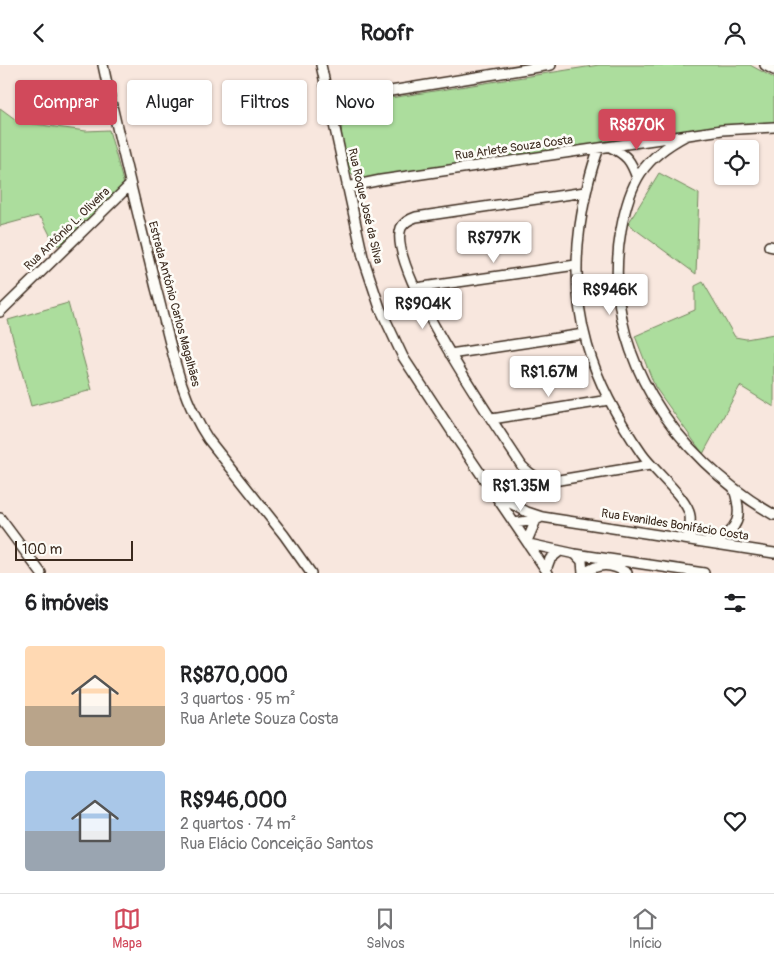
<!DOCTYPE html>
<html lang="pt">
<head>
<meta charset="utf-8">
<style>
  :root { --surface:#fff; --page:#f2f2f2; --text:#202124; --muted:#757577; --line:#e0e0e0; --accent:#d1495b }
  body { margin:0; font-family:Pangolin,sans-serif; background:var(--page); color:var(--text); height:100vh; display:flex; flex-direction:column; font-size:19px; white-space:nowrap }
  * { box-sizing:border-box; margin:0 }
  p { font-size:16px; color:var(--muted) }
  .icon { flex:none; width:28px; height:28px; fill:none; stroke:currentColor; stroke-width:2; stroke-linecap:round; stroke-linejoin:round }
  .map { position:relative; height:508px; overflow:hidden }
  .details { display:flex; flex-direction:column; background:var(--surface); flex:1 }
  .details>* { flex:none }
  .banner { position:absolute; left:15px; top:15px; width:500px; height:45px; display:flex; gap:10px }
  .fabs { position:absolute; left:714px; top:75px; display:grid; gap:10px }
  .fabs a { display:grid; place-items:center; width:45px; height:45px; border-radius:5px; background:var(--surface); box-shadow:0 1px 4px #0004; font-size:25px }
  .scale { position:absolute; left:15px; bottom:12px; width:118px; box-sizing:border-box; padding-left:5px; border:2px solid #3b2a1e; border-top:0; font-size:14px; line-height:18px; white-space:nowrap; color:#3b2a1e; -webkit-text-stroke:4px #fdfcf7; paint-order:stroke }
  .price { position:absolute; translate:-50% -42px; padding:0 11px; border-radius:5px; background:#fff; color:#222; font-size:16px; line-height:32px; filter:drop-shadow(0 1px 2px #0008) }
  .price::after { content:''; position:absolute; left:50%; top:30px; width:15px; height:11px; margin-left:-8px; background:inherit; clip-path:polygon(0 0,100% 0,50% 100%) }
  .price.current { background:var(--accent); color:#fff }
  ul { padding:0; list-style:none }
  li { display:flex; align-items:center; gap:15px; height:125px; padding:0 25px }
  li span { display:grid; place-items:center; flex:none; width:140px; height:100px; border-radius:5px; color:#555 }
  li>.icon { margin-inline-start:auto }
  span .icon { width:60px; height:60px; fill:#fffc; stroke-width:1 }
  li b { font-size:21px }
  h2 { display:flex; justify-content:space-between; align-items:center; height:60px; padding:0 25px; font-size:21px }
  .chip { padding:0 18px; border-radius:5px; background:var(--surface); box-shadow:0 1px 4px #0004; font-size:18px; line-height:45px }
  .chip.current { background:var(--accent); color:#fff }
  header { display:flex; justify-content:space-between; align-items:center; height:65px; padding:0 25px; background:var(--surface); font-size:22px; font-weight:700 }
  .dock { display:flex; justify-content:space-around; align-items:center; height:70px; border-top:1px solid var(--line); background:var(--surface); font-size:14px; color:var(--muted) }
  .dock a { display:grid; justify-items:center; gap:2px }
  .dock .current { color:var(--accent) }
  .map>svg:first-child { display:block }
  .green { fill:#acdd9d; stroke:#74845e }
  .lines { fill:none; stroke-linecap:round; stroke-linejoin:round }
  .street-casing { stroke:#3b2a1e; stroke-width:12 }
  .street { stroke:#fdfcf7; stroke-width:9 }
  .labels { text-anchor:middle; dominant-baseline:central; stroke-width:5; stroke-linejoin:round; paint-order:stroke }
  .street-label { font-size:12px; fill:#3b2a1e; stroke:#fdfcf7 }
</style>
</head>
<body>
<header><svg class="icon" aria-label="back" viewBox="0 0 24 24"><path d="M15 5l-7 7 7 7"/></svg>Roofr<svg class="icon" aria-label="person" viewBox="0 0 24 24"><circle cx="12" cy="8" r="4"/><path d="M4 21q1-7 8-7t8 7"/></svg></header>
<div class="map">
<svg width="774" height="508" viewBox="0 0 774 508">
  <rect width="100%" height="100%" fill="#f8e7de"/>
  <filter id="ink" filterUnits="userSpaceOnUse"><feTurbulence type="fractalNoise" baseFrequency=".02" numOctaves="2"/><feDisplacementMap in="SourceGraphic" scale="10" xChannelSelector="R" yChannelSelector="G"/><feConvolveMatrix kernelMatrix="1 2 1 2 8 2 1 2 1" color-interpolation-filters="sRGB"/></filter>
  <g filter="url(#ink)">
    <path class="green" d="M599,0H750L774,13V58H762L715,63L365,114L350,108C343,78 329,51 365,37Z
      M0,43L19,57L86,66L109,65L124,120L60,180H55L42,154L37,151L0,161Z
      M659,108L699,129L696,209L628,159Z
      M703,217L735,272L746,274L774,269V342L740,321L703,389L655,322L635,271L695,245V221Z
      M68,238L92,325L31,341L8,255Z"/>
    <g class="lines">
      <g class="street-casing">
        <path id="street" d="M103,0C119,75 138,149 156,223C170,274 178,329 208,374L284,470L311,508
          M321,0L363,192L380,243L403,292L455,371L548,508
          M765,0L774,5
          M329,36L551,0
          M687,70C643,93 630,116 621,165C600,286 673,391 774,450
          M610,82C627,90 631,96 637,113
          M599,83C589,109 584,134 580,161C568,249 591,316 642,389C653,405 688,434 690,451C691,459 689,467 688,474
          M347,122L381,115L722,65L774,62
          M585,127L416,152C410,154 404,157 401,163C386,203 497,362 522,401C532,411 539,415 553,416L650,400
          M769,181L774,182
          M416,223L576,200
          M0,247L130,120
          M450,289L584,269
          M492,354L609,335
          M497,431L527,447L542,452L774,488
          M0,453L41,508
          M514,458L536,455
          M527,476L536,455L542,452
          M714,478C739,463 743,452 734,424
          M529,479L575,489L704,508
          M575,489L582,496L583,508
          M546,505L550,494L560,486
          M585,508C599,497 612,499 627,508"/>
      </g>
      <use href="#street" class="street"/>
    </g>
  </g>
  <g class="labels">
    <g class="street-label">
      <text transform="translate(514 83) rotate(-8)">Rua Arlete Souza Costa</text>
      <text transform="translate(365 141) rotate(77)">Rua Roque José da Silva</text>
      <text transform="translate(67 164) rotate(-44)">Rua Antônio L. Oliveira</text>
      <text transform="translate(174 239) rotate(75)">Estrada Antônio Carlos Magalhães</text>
      <text transform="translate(675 460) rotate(9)">Rua Evanildes Bonifácio Costa</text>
    </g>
  </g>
</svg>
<div class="fabs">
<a><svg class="icon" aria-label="locate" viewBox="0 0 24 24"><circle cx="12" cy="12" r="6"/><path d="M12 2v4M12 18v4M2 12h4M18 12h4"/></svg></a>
</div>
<div class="scale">100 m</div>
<b class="price current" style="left:637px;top:86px">R$870K</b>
<b class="price" style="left:494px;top:199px">R$797K</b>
<b class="price" style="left:610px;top:251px">R$946K</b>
<b class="price" style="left:423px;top:265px">R$904K</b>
<b class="price" style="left:549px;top:333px">R$1.67M</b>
<b class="price" style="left:521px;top:447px">R$1.35M</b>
<div class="banner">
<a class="chip current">Comprar</a>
<a class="chip">Alugar</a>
<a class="chip">Filtros</a>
<a class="chip">Novo</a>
</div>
</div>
<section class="details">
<h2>6 imóveis<svg class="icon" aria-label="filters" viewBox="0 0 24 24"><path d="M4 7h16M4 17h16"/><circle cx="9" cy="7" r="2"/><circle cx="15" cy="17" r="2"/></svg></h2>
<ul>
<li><span style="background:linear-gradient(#ffd9b3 60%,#b9a48a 0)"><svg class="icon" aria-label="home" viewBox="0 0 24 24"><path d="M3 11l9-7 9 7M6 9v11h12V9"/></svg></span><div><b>R$870,000</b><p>3 quartos · 95 m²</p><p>Rua Arlete Souza Costa</p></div><svg class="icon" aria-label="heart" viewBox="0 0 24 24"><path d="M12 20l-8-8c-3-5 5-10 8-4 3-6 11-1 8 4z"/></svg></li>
<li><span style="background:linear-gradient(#a9c7e8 60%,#9aa5b1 0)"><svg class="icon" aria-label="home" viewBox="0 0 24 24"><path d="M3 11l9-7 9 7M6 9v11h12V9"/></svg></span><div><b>R$946,000</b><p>2 quartos · 74 m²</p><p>Rua Elácio Conceição Santos</p></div><svg class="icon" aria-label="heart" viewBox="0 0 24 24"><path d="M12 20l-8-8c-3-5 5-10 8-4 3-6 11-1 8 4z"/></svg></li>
</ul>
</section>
<nav class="dock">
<a class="current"><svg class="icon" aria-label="map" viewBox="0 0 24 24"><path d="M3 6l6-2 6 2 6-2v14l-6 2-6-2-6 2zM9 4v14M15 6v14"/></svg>Mapa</a>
<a><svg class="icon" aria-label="saved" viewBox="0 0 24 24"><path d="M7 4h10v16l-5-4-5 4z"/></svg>Salvos</a>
<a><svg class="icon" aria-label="home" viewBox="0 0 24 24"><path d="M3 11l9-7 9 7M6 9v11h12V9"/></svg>Início</a>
</nav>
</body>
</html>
